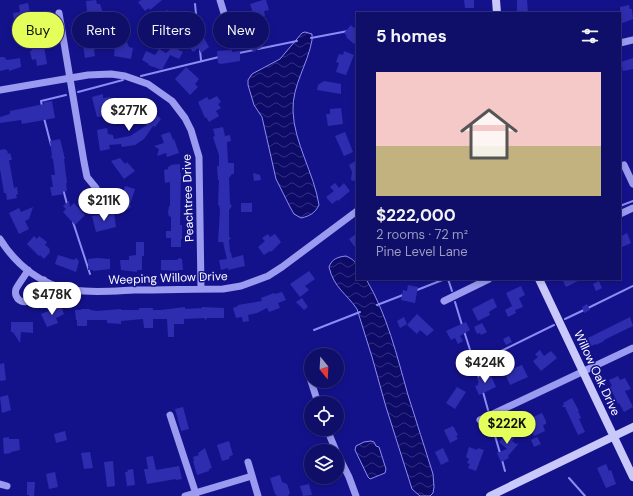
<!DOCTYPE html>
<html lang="en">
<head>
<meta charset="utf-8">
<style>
  :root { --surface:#0f0e68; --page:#1d1c71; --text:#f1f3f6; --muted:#9b9cc0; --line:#2f2e7c; --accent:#e4ff59 }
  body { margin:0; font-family:"DM Sans",sans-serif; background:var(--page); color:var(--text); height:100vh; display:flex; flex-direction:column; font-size:15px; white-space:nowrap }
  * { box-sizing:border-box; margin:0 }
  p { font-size:13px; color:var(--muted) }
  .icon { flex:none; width:22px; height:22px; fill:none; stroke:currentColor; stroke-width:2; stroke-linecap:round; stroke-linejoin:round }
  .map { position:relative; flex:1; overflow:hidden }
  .details { position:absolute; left:356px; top:12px; width:265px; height:268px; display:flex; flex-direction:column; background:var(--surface); border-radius:0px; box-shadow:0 2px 6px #0003,0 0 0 1px var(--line) }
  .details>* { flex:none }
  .banner { position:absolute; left:12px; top:12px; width:284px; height:36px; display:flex; gap:8px }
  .needle { width:26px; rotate:162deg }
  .tools { position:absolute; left:304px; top:348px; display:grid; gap:8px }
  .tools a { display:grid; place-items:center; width:40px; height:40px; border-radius:50%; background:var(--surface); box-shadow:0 2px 6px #0003,0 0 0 1px var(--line); font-size:20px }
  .price { position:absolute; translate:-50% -34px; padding:0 9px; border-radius:14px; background:#fff; color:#222; font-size:13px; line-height:26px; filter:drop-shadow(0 1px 2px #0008) }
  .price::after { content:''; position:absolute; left:50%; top:24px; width:12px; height:9px; margin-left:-6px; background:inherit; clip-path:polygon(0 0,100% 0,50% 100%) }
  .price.selected { background:var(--accent); color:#111 }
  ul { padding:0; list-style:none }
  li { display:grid; align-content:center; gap:8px; height:212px; padding:0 20px }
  li span { display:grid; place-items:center; height:124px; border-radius:0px; color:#555 }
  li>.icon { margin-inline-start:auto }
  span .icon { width:72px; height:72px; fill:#fffc; stroke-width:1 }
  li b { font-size:17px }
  h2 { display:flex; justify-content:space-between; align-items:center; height:48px; padding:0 20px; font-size:17px }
  .pill { padding:0 14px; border-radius:18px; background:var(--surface); box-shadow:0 2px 6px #0003,0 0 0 1px var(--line); font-size:14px; line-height:36px }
  .pill.selected { background:var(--accent); color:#111 }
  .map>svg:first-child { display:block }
  .water { fill:url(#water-waves); stroke:#8b8cf4 }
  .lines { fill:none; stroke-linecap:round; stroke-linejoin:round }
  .stream { stroke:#8b8cf4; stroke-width:2 }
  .building { fill:#2e2daf }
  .street { stroke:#9a9af1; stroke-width:7 }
  .secondary { stroke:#c9c8fb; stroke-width:8 }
  .labels { text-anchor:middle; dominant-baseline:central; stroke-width:3; stroke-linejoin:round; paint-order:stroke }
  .street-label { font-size:12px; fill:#fff; stroke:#14128b }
</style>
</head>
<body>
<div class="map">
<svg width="633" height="496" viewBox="0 0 633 496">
  <defs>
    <pattern id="water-waves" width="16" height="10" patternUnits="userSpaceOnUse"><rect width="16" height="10" fill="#0d0b67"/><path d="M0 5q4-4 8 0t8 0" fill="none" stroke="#31307e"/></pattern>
  </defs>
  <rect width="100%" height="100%" fill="#14128b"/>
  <path class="water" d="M305,32L312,34V40C308,64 292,85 293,111C294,143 314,173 319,205C315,213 310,216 301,218L294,214L290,207L276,179L262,117L254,105L248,85V80L252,74L280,59L302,33Z
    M346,256C359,262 357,266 357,279H366C387,314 397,356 408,395C416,421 425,448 433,474L434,487L433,493L430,496H420L412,489L386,407L372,357L357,309C346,293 334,288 329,267C332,259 337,257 346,256Z
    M371,441L374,442L376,446L379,447L386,469L385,473L370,479L368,477L355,450L356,446L364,442Z"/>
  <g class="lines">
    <path class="stream" d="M195,4L198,33
      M311,38L348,31
      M258,49L297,41
      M200,50L201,60
      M239,53L254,50
      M141,76L219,57
      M78,92L123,80
      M42,106L41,101L66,95
      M44,118L51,145
      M63,189L67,204
      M620,206L633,201
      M73,222L90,274
      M448,279L452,291
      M417,290L445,279
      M455,302L462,325
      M377,305L403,295
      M588,308L633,286
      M565,319L584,310
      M314,330L360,312
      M464,331L479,378
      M475,364L554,325
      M483,392L488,410
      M491,422L500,453
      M502,460L505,471
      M569,478L585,496"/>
  </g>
  <path class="building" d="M96,0L97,4H100L103,14H98L99,19L88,21L86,1Z
    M141,0H162L150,10L149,8L145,11L138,2Z
    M263,0H266L269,10L264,11L265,16L255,20L250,4Z
    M464,0H474V8H465Z
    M517,0H527L528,13H517Z
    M28,3L33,28L23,29L21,19L14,20L13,13L20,12L19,5Z
    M629,5L630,9H632L633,19L620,24V7Z
    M167,10L181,18L180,19L186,22L180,31L168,24H170L161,18Z
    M357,24V41L354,44L346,37L347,36L344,33L351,25L354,28Z
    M257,27L266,32L264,35L269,38L261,48L256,50L255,52L246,47L249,42H248Z
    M91,30L94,47L96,48L94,50L95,56L85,58L81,32Z
    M196,30L200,34L201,33L209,47L201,53L198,48L193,52L187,44L191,41L189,36Z
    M43,40L47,64L37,66L36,59L32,60L30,52L34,47L33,41Z
    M121,41L127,42L129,47L133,48L131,59L114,56L115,45L121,46Z
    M173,47L183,52L179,59L170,55L162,70L148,65L149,64L142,60L146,51L155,55L159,49L166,53Z
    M232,50V52L240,51V61L221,64L218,63L217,51Z
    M344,51L354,55L346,75L336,72L339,63L336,62L339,54L343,55Z
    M0,57H4L7,60L20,58L21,67L9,71V69L0,71Z
    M633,58V69L623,71L621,62Z
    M186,67L199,79L195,84L198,87L190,95L175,79Z
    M324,81L341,84V94L317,90L318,85Z
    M103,94V98L110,97L111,103L104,105L106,116L97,117L92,97Z
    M217,96L221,102L218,104L221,108L216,111L219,116L209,122L206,117L205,118L198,102L207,97L209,100Z
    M52,101L55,118L22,124L21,120L0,123V117L10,114V111L44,104V102Z
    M144,105L149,110L150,109L161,119L155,127L153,126L144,139L135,145L122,147L121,144L109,145L110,149L100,151L97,130L107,128L108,134L113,135L114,139L130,136L147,125L145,123L147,121L138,113Z
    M341,108L343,124L328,126L326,114H330V109Z
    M223,127L225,136L230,135L231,141L227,142L228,163H234V174H232L229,178L230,204L232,206L229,210V237L231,238L229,240L230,253L231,252L232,258L243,255L245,266L228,270V268L221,270L219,260L227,259L223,242H218L220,210L219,205H218L219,180H218L217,166H219V155L213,137L215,136L213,129Z
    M170,132L173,140L174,139L179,153L167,157L166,153L157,156L159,149L154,146L164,143L161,135Z
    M345,132L353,152L344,156L335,136Z
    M60,139L65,159H64L67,183H66L67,191L61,192L64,194L52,196L50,187H53L51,175H55L53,159L51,157L52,156L50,141Z
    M5,149V150H7L8,154L10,153L12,160H9L11,171L14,188L17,187L18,194L16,195L17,198L7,200L6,193H4L0,169V150Z
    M120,158L125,164L127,162L135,171L124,179L111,161Z
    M357,160V180L354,181L351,180L352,172L349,165Z
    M180,164V173H181L180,225H182V239H181V247H171V238H166V231H171V217L169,216L168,213L169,206H170V182L165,183L164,170L168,169V167L171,166L170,165Z
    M253,173L260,175L261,180L254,181Z
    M335,183L339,188L344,183L350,191L338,201L337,200L332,204L326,197L334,191L330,187Z
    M125,186L135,189L130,205L131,207L127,210L119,207Z
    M69,201L70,207L74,203L85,215L75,225L63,212L66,209L63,206Z
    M241,203H252V212H241Z
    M33,207L29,219L25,221L29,229L19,234L9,213L19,208L21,212Z
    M114,212L116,227L96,232L92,216Z
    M357,233V250L349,239Z
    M627,233L631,243L620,248V237Z
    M268,234L270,237L275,234L281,242L271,252L270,251L264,255L258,247L265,241L262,238Z
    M34,236L37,239L39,236L47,242L45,245L49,248L50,252L44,259L40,255L39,256L27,244Z
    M136,242H144V256H142V270H137V272L121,270L120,260H129V256L136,255Z
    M58,255L74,260L76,258L79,261L76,272L55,264Z
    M97,258L110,259V269L93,271V270H88V259Z
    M179,258L182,259L183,270H178V271L161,270V260H177Z
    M309,271L315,279L305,286L309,290L300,297L290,284Z
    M562,279H582L566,287Z
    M599,281L602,288L596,291L593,284Z
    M408,285L418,287L415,303L401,300L403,290L407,291Z
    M521,286L525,295L519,298L523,307L515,310L516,313L508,317L505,310L512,306L506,293Z
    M282,292L286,300L278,303L280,308L269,312L267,308L257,313L248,315L249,321L243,322L242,317L236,318L233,308L238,306V305L262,301L261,298L274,293L275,294Z
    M302,298L308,307L304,310L296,302Z
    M493,298L497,307L489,312L490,315L478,321L472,309Z
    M587,304L590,310L584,313L582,307Z
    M61,306L64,314L56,318L58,323L47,327L41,314Z
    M185,307V309L202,308V307L224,308V318H207L206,320L204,318L184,319V324H174V337H168L167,319H153V328H144L143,319L121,321V324L107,323V320H87V326H77V320H76L75,310H81V309H90V310L97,311L121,309V310H139V308H153V310H161Z
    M417,314L434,330L427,336L420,330L417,334L407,325Z
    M404,317L407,324L400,328L397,321Z
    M630,317L633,326L604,340V341L596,345V344L591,346L588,338Z
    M11,322H33V333L21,332L20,343L13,332H11Z
    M466,322L470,330L460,336L463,341L458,344L455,338L451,340L446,331Z
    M482,323L487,332L481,335L480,333L477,334L474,327Z
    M509,336L512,342L506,345L503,339Z
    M540,350L544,356L551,351L557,358L541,371L533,361L538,357L535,354Z
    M4,363L6,380L0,381V364Z
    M470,365L474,372L467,375L463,368Z
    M522,365L528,377L510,385L506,376L510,374L509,370Z
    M486,374L488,377L491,376L496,387L479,395L475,386L478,385V383H479L477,378Z
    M618,376L620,380L625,378L631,389L625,391L633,407L624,412L619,403L618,404L610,387L612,386L609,380Z
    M457,387L466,392L455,409L446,403Z
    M8,395L11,410L2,413L0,397Z
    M572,398L579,411H578L581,418L579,419L585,432L578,435L565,407H562L564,404L563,403Z
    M183,407L189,429L181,431L175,409Z
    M542,413L546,421V424L543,425L545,431L534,436L526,420Z
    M453,426L458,435L456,436L458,439L450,443L444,430Z
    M510,429L517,435L512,441L516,444L519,443L508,456L509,458L501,462L497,453L507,449L499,442Z
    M65,431L67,440L56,443L54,434Z
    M9,437V439H19L20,450L11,452V453L4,454L3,438Z
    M537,437L541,444L534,447L531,440Z
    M229,441L233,455L230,456L229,459L222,461L217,445Z
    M469,447L477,450L478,448L484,450L476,471L468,468L470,464L467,463L469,459L466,457Z
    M205,448L212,468L209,469V471L197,475L193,461H194L193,457L199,455L198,453Z
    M443,448L449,461L441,465L435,452Z
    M90,452L93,468L84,469L81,453Z
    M153,456L156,470L179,466L182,479L176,480V479L147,484L144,469H148L146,457Z
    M113,461L115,486L107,487L104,462Z
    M606,464L609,471L611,470L616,484L606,488L597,468Z
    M133,469L135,485L127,486L125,472H128L127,470Z
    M55,472L58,487L49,489L46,474Z
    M280,475L282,482L287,484L290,493L288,496H277L275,494L270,478Z
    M27,482H35L34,496H29V495H27Z
    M309,484L312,495L303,496L300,486Z"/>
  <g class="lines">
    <path class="street" d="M220,0L227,23
      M59,13L84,162L87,177L96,188
      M620,43L633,40
      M0,90L88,75L111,74L125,76L148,84L172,101L185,118L191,130L199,157L201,289
      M624,165L633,184
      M620,214L633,208
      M0,239C16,265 42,286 73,290C93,293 114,291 134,290C164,290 193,289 223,289L241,286L268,276L282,267L357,211
      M28,270C25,276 19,283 16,289C13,299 24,306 31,299C37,294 40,287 44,280
      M444,301L489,279
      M311,381L318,403
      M170,415L196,494
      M480,420L633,348
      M327,429L336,451
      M337,453L349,477L356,496
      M248,462L258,496
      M0,484L7,486
      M185,496L252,476"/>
    <path class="secondary" d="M496,0L497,13
      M539,279L633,477
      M490,496L633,427"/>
  </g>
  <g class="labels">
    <g class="street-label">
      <text transform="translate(188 198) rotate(-92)">Peachtree Drive</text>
      <text transform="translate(168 278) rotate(-2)">Weeping Willow Drive</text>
      <text transform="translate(597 373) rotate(65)">Willow Oak Drive</text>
    </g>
  </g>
</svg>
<div class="tools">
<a><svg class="needle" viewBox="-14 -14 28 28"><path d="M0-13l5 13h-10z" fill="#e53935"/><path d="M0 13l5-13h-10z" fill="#9b9cc0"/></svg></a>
<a><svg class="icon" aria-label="locate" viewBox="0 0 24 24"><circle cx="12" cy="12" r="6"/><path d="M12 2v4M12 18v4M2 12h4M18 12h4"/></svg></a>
<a><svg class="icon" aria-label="layers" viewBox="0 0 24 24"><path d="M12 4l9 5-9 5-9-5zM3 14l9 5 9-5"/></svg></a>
</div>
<b class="price" style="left:129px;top:132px">$277K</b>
<b class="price" style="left:104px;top:222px">$211K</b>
<b class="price" style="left:52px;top:316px">$478K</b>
<b class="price" style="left:485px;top:384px">$424K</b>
<b class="price selected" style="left:507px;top:445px">$222K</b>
<div class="banner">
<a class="pill selected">Buy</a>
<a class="pill">Rent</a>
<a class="pill">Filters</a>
<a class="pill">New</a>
</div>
<section class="details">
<h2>5 homes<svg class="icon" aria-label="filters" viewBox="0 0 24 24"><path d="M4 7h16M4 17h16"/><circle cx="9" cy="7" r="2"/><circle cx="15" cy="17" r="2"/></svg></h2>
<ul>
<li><span style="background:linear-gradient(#f6c9c9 60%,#c2b280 0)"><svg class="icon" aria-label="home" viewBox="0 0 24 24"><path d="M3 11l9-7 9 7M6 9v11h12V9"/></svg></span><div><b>$222,000</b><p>2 rooms · 72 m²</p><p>Pine Level Lane</p></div></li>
</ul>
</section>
</div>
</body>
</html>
